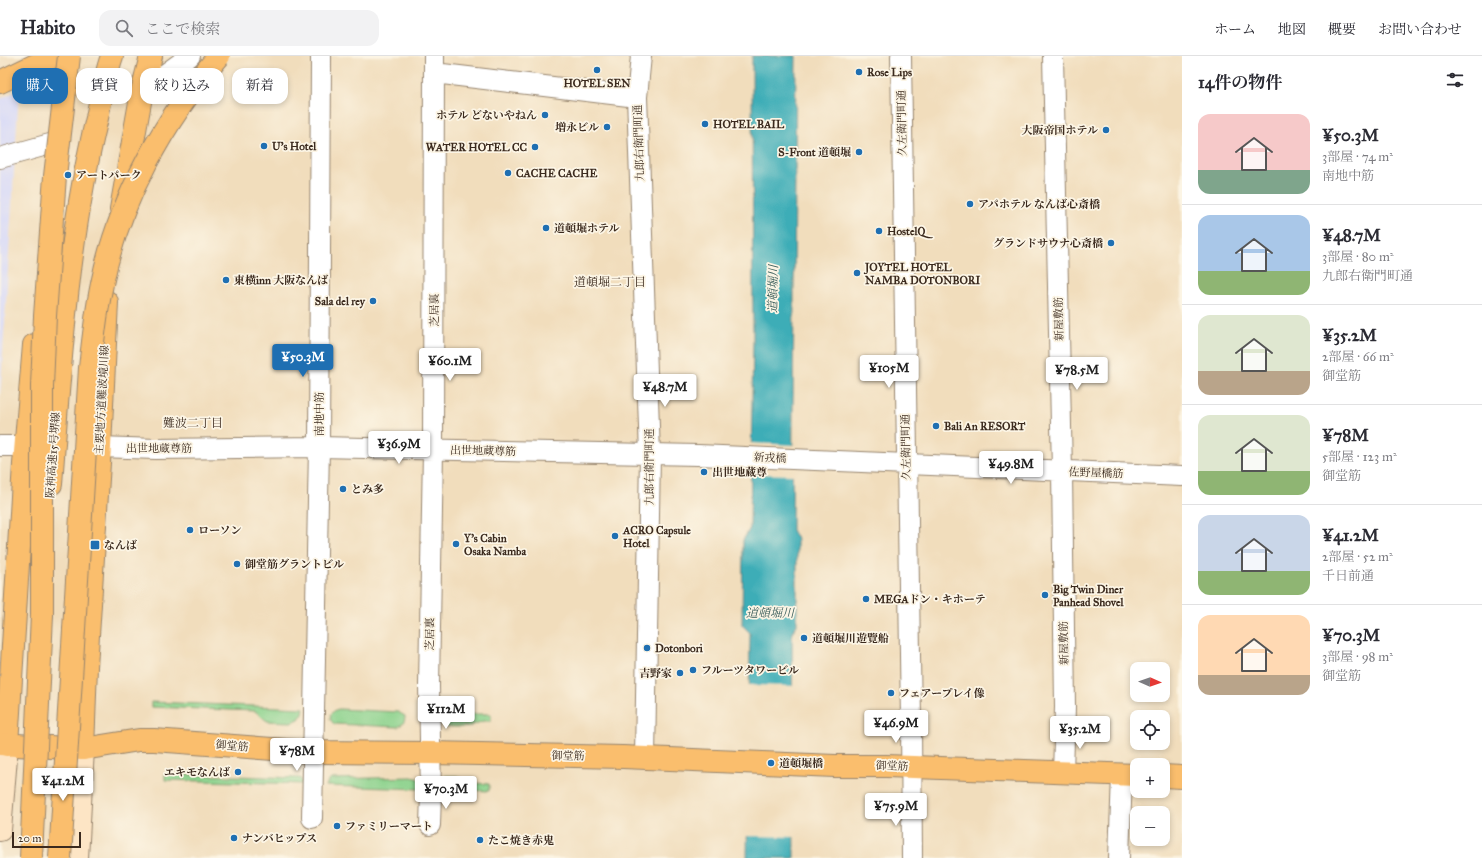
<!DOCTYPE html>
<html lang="ja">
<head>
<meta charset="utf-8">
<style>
  :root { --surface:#fff; --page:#f2f2f3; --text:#2b2b33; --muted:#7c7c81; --line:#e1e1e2; --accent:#1f6fb2 }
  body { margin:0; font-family:"IM FELL Great Primer","Noto Serif JP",serif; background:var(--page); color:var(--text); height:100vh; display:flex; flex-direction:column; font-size:15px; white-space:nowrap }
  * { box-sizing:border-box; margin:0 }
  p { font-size:13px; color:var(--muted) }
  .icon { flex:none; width:22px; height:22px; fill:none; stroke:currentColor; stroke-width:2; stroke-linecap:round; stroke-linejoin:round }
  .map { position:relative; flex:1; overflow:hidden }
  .side { display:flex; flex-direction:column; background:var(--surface); width:300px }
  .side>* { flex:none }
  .top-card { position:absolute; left:12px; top:12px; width:380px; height:36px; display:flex; gap:8px }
  .needle { width:26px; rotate:92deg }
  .controls { position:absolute; left:1130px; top:606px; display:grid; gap:8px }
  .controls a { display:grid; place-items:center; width:40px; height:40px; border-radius:8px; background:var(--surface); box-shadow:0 2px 6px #0003; font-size:20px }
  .scale { position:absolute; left:12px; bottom:10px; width:69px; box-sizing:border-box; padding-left:4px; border:2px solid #3b2a1e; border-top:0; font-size:11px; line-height:14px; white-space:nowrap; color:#3b2a1e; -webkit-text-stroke:3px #fcf5e5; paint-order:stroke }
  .price { position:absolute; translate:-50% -34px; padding:0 9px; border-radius:4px; background:#fff; color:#222; font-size:13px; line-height:26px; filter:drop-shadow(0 1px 2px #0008) }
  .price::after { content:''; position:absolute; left:50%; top:24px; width:12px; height:9px; margin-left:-6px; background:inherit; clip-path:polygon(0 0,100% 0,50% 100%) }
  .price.selected { background:var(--accent); color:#fff }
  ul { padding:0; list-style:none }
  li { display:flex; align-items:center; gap:12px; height:100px; padding:0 16px }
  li+li { border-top:1px solid var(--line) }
  li span { display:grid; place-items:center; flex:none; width:112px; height:80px; border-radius:12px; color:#555 }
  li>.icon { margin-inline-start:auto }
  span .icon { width:48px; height:48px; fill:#fffc; stroke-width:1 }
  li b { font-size:17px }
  h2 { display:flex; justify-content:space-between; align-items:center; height:48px; padding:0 16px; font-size:17px }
  .tag { padding:0 14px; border-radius:12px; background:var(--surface); box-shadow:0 2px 6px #0003; font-size:14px; line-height:36px }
  .tag.selected { background:var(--accent); color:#fff }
  header { display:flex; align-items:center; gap:24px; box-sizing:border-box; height:56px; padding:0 20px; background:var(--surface); border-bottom:1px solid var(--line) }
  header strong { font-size:19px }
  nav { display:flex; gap:22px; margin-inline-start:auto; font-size:14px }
  .search { width:280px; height:36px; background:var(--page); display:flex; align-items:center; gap:10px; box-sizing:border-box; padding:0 14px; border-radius:12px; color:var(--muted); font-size:15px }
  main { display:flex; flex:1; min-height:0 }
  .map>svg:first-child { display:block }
  .built { fill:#d5d8f9 }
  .green { fill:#8bd28c; stroke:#637e55 }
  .water { fill:#3cadb7; stroke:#3c6c6a }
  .pier { fill:#f1ddbc }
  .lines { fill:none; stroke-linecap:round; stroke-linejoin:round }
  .minor-casing { stroke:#96846d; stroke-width:22 }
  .secondary-casing { stroke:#96846d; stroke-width:24 }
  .primary-casing { stroke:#96846d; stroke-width:24 }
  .trunk-casing { stroke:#96846d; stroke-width:24 }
  .motorway-casing { stroke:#96846d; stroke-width:24 }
  .minor { stroke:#fff; stroke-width:20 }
  .secondary { stroke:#fde5c5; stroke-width:22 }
  .primary { stroke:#fabe6d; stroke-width:22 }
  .trunk { stroke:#fabe6d; stroke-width:22 }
  .motorway { stroke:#fabe6d; stroke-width:22 }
  .motorway-bridge-casing { stroke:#96846d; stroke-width:24; stroke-linecap:butt }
  .motorway-bridge { stroke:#fabe6d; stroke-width:22 }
  .poi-dot { fill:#1f6fb2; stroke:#fcf5e5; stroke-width:1.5 }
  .labels { text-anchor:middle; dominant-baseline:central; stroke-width:3.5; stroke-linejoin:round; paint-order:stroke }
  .poi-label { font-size:11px; font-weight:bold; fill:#3b2a1e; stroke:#fcf5e5; text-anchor:start }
  .street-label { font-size:11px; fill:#3b2a1e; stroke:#fcf5e5 }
  .neighbourhood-label { font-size:12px; fill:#3b2a1e; stroke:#fcf5e5 }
  .water-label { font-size:12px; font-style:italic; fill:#3b5e5b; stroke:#fcf5e5 }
</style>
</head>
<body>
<header>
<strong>Habito</strong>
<div class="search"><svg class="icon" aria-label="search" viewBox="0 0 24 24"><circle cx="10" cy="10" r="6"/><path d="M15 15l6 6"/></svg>ここで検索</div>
<nav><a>ホーム</a><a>地図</a><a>概要</a><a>お問い合わせ</a></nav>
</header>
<main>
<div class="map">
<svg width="1182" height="802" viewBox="0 0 1182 802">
  <rect width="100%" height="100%" fill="#fcf5e5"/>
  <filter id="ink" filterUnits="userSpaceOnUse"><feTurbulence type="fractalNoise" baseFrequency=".025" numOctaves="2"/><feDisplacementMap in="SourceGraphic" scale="8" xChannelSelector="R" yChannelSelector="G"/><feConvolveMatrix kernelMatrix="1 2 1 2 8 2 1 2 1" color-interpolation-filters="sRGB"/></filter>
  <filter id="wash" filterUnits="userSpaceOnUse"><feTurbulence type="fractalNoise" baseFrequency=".012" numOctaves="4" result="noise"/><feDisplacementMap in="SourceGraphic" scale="16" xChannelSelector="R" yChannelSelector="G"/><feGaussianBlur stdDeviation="0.9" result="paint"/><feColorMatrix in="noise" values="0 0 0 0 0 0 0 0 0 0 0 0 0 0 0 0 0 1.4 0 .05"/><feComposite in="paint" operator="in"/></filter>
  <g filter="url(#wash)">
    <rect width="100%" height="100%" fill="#f1ddbc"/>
    <path class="built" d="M19,34L0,343V43Z"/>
    <path class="green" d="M151,646L304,652L303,657L299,663L291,666L267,665L255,655L151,651Z
      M339,653L398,656L405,660C405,666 403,668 398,671L334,668L330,663L331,658L335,654Z
      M442,658H491V665H483L467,671H446L442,666Z
      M165,718L300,722L304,728L165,724Z
      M446,720H457L469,727L489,728V735L441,733V723Z
      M412,721L419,723L421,727L420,733L326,730L328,725L332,723Z"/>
    <path class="water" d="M752,0H796L792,474L797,483V569L792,576L794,802H747L750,577L742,569L743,484L750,472L753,284Z"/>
    <path class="pier" d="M749,387L795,389L794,419L749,418Z
      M747,629L795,630L796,781L745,780Z"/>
  </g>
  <g filter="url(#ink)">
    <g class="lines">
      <g class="minor-casing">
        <path id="minor" d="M641,0L637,41L650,398L645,702
          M901,0L911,665L912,802
          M1053,0L1062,415L1065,651L1063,717
          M434,17L637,41
          M142,35L190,0
          M0,102L50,88
          M0,390H26
          M100,391L156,393L319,391L698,399L1182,420
          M312,762L319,391L321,0
          M430,769L431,738L429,630L433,394L434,0
          M1119,802L1122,719"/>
      </g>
      <g class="secondary-casing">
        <path id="secondary" d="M0,774L7,689
          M77,802L83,693"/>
      </g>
      <g class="primary-casing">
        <path id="primary" d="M121,153L142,35L151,0
          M7,689L24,408L34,289
          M83,693L86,611L100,391L107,246"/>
      </g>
      <g class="trunk-casing">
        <path id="trunk" d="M0,688L83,693L139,684H154L313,696L430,697L623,701L835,710H886L1137,719
          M1163,720L1182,721"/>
      </g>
      <g class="motorway-casing">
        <path id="motorway" d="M0,26L54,0
          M51,428C60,305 68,182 97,62C101,41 105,20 112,0"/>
      </g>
      <use href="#minor" class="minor"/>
      <use href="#secondary" class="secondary"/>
      <use href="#primary" class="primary"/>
      <use href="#trunk" class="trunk"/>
      <use href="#motorway" class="motorway"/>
      <g class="motorway-bridge-casing">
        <path id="motorway-bridge" d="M31,802L42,559V330L45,260L55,120L69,0
          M60,802L90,312C93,284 96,256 102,228C118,146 165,62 219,0"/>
      </g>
      <use href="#motorway-bridge" class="motorway-bridge"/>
    </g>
  </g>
  <g class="poi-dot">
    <circle cx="597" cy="14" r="4"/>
    <circle cx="859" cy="16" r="4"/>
    <circle cx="545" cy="59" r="4"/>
    <circle cx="705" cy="68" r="4"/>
    <circle cx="607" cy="71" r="4"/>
    <circle cx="1106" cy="74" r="4"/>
    <circle cx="264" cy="90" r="4"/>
    <circle cx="535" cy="91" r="4"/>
    <circle cx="859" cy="96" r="4"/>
    <circle cx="508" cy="117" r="4"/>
    <circle cx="68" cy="119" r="4"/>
    <circle cx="970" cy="148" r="4"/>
    <circle cx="546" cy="172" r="4"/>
    <circle cx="879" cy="175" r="4"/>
    <circle cx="1111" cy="187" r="4"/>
    <circle cx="857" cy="217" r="4"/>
    <circle cx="226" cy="224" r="4"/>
    <circle cx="373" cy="245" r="4"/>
    <circle cx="936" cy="370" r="4"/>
    <circle cx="704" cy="416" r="4"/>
    <circle cx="343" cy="433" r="4"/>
    <circle cx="190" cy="474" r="4"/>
    <circle cx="615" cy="480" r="4"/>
    <circle cx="456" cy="488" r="4"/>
    <rect x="90" y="484" width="10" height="10" rx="2"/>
    <circle cx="237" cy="508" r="4"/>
    <circle cx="1045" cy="539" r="4"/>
    <circle cx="866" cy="543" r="4"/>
    <circle cx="804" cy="582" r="4"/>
    <circle cx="647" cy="592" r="4"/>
    <circle cx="693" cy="614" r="4"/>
    <circle cx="680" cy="617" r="4"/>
    <circle cx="891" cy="637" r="4"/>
    <circle cx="771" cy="707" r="4"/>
    <circle cx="238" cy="716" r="4"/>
    <circle cx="337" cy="770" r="4"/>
    <circle cx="234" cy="782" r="4"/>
    <circle cx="480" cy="784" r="4"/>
  </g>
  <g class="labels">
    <g class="poi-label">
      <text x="867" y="16">Rose Lips</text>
      <text x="597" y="27" text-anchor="middle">HOTEL SEN</text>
      <text x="537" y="59" text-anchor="end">ホテル どないやねん</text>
      <text x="713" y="68">HOTEL BAIL</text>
      <text x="599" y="71" text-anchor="end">増永ビル</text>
      <text x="1098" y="74" text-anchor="end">大阪帝国ホテル</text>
      <text x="272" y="90">U's Hotel</text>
      <text x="527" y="91" text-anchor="end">WATER HOTEL CC</text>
      <text x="851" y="96" text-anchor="end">S-Front 道頓堀</text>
      <text x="516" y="117">CACHE CACHE</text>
      <text x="76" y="119">アートパーク</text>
      <text x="978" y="148">アパホテル なんば心斎橋</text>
      <text x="554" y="172">道頓堀ホテル</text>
      <text x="887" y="175">HostelQ</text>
      <text x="1103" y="187" text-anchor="end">グランドサウナ心斎橋</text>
      <text x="865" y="211">JOYTEL HOTEL<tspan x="865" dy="13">NAMBA DOTONBORI</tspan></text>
      <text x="234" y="224">東横inn 大阪なんば</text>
      <text x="365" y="245" text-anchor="end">Sala del rey</text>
      <text x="944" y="370">Bali An RESORT</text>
      <text x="712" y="416">出世地蔵尊</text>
      <text x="351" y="433">とみ多</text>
      <text x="198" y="474">ローソン</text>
      <text x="623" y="474">ACRO Capsule<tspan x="623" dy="13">Hotel</tspan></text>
      <text x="464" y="482">Y's Cabin<tspan x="464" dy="13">Osaka Namba</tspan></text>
      <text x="104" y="489">なんば</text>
      <text x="245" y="508">御堂筋グラントビル</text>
      <text x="1053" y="533">Big Twin Diner<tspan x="1053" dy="13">Panhead Shovel</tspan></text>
      <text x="874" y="543">MEGAドン・キホーテ</text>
      <text x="812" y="582">道頓堀川遊覽船</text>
      <text x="655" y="592">Dotonbori</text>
      <text x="701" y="614">フルーツタワービル</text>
      <text x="672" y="617" text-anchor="end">吉野家</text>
      <text x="899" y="637">フェアープレイ像</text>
      <text x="779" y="707">道頓堀橋</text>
      <text x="230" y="716" text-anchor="end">エキモなんば</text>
      <text x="345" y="770">ファミリーマート</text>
      <text x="242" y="782">ナンバヒップス</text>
      <text x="488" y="784">たこ焼き赤鬼</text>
    </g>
    <g class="street-label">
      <text transform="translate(902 67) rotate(-91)">久左衛門町通</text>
      <text transform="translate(639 87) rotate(-92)">九郎右衛門町通</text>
      <text transform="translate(434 254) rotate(-90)">芝居裏</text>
      <text transform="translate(1059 263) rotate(-91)">新屋敷筋</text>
      <text transform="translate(102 344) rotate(-87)">主要地方道難波境川線</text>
      <text transform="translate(319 358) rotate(-90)">南地中筋</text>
      <text transform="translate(906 391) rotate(-91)">久左衛門町通</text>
      <text x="159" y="392">出世地蔵尊筋</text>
      <text transform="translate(483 395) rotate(1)">出世地蔵尊筋</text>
      <text transform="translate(53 399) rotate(-86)">阪神高速15号堺線</text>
      <text transform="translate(770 402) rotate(3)">新戎橋</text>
      <text transform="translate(649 411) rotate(-90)">九郎右衛門町通</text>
      <text transform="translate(1096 417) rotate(2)">佐野屋橋筋</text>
      <text transform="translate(430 578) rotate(-89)">芝居裏</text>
      <text transform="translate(1064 587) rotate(-91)">新屋敷筋</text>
      <text transform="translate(232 690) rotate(5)">御堂筋</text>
      <text transform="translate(568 700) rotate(1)">御堂筋</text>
      <text transform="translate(892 710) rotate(2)">御堂筋</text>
    </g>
    <g class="neighbourhood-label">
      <text x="610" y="226">道頓堀二丁目</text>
      <text x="193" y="367">難波二丁目</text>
    </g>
    <g class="water-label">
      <text transform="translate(773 233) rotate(-89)">道頓堀川</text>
      <text x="770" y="557">道頓堀川</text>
    </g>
  </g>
</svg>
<div class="controls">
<a><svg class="needle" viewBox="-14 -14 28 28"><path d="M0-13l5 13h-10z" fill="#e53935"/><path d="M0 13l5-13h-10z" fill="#7c7c81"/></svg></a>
<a><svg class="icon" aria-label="locate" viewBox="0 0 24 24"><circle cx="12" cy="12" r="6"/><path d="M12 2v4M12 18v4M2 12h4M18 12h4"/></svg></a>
<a>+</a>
<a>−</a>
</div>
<div class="scale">20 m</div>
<b class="price selected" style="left:303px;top:322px">¥50.3M</b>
<b class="price" style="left:450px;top:326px">¥60.1M</b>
<b class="price" style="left:889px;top:333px">¥105M</b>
<b class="price" style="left:1077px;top:335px">¥78.5M</b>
<b class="price" style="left:665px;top:352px">¥48.7M</b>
<b class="price" style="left:399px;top:409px">¥36.9M</b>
<b class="price" style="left:1011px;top:429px">¥49.8M</b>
<b class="price" style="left:446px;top:674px">¥112M</b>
<b class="price" style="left:896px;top:688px">¥46.9M</b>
<b class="price" style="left:1080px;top:694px">¥35.2M</b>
<b class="price" style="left:297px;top:716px">¥78M</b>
<b class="price" style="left:63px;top:746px">¥41.2M</b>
<b class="price" style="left:446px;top:754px">¥70.3M</b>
<b class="price" style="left:896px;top:771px">¥75.9M</b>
<div class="top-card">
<a class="tag selected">購入</a>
<a class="tag">賃貸</a>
<a class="tag">絞り込み</a>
<a class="tag">新着</a>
</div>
</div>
<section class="side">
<h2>14件の物件<svg class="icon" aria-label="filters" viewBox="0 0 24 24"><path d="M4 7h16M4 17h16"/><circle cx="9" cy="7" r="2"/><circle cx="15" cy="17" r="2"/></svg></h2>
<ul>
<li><span style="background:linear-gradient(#f6c9c9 70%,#7fa58c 0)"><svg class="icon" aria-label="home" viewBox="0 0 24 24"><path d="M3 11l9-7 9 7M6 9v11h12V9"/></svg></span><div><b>¥50.3M</b><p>3部屋 · 74 m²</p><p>南地中筋</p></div></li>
<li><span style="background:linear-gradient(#a9c7e8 70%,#8fb573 0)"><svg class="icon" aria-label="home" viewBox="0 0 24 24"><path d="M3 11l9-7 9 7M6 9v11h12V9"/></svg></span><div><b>¥48.7M</b><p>3部屋 · 80 m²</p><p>九郎右衛門町通</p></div></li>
<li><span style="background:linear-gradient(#dfe7d0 70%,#b9a48a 0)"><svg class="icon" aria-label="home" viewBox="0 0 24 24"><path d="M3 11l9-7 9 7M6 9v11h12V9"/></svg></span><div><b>¥35.2M</b><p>2部屋 · 66 m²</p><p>御堂筋</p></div></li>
<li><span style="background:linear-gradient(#dfe7d0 70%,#8fb573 0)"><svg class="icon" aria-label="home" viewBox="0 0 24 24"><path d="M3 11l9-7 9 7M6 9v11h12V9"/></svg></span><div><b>¥78M</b><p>5部屋 · 123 m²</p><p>御堂筋</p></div></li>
<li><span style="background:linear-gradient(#c9d6e8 70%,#8fb573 0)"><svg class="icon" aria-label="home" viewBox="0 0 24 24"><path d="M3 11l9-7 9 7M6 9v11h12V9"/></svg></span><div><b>¥41.2M</b><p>2部屋 · 52 m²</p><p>千日前通</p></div></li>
<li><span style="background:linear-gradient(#ffd9b3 75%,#b9a48a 0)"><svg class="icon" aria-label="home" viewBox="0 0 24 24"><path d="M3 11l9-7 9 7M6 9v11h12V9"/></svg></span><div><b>¥70.3M</b><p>3部屋 · 98 m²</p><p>御堂筋</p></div></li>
</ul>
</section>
</main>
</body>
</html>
